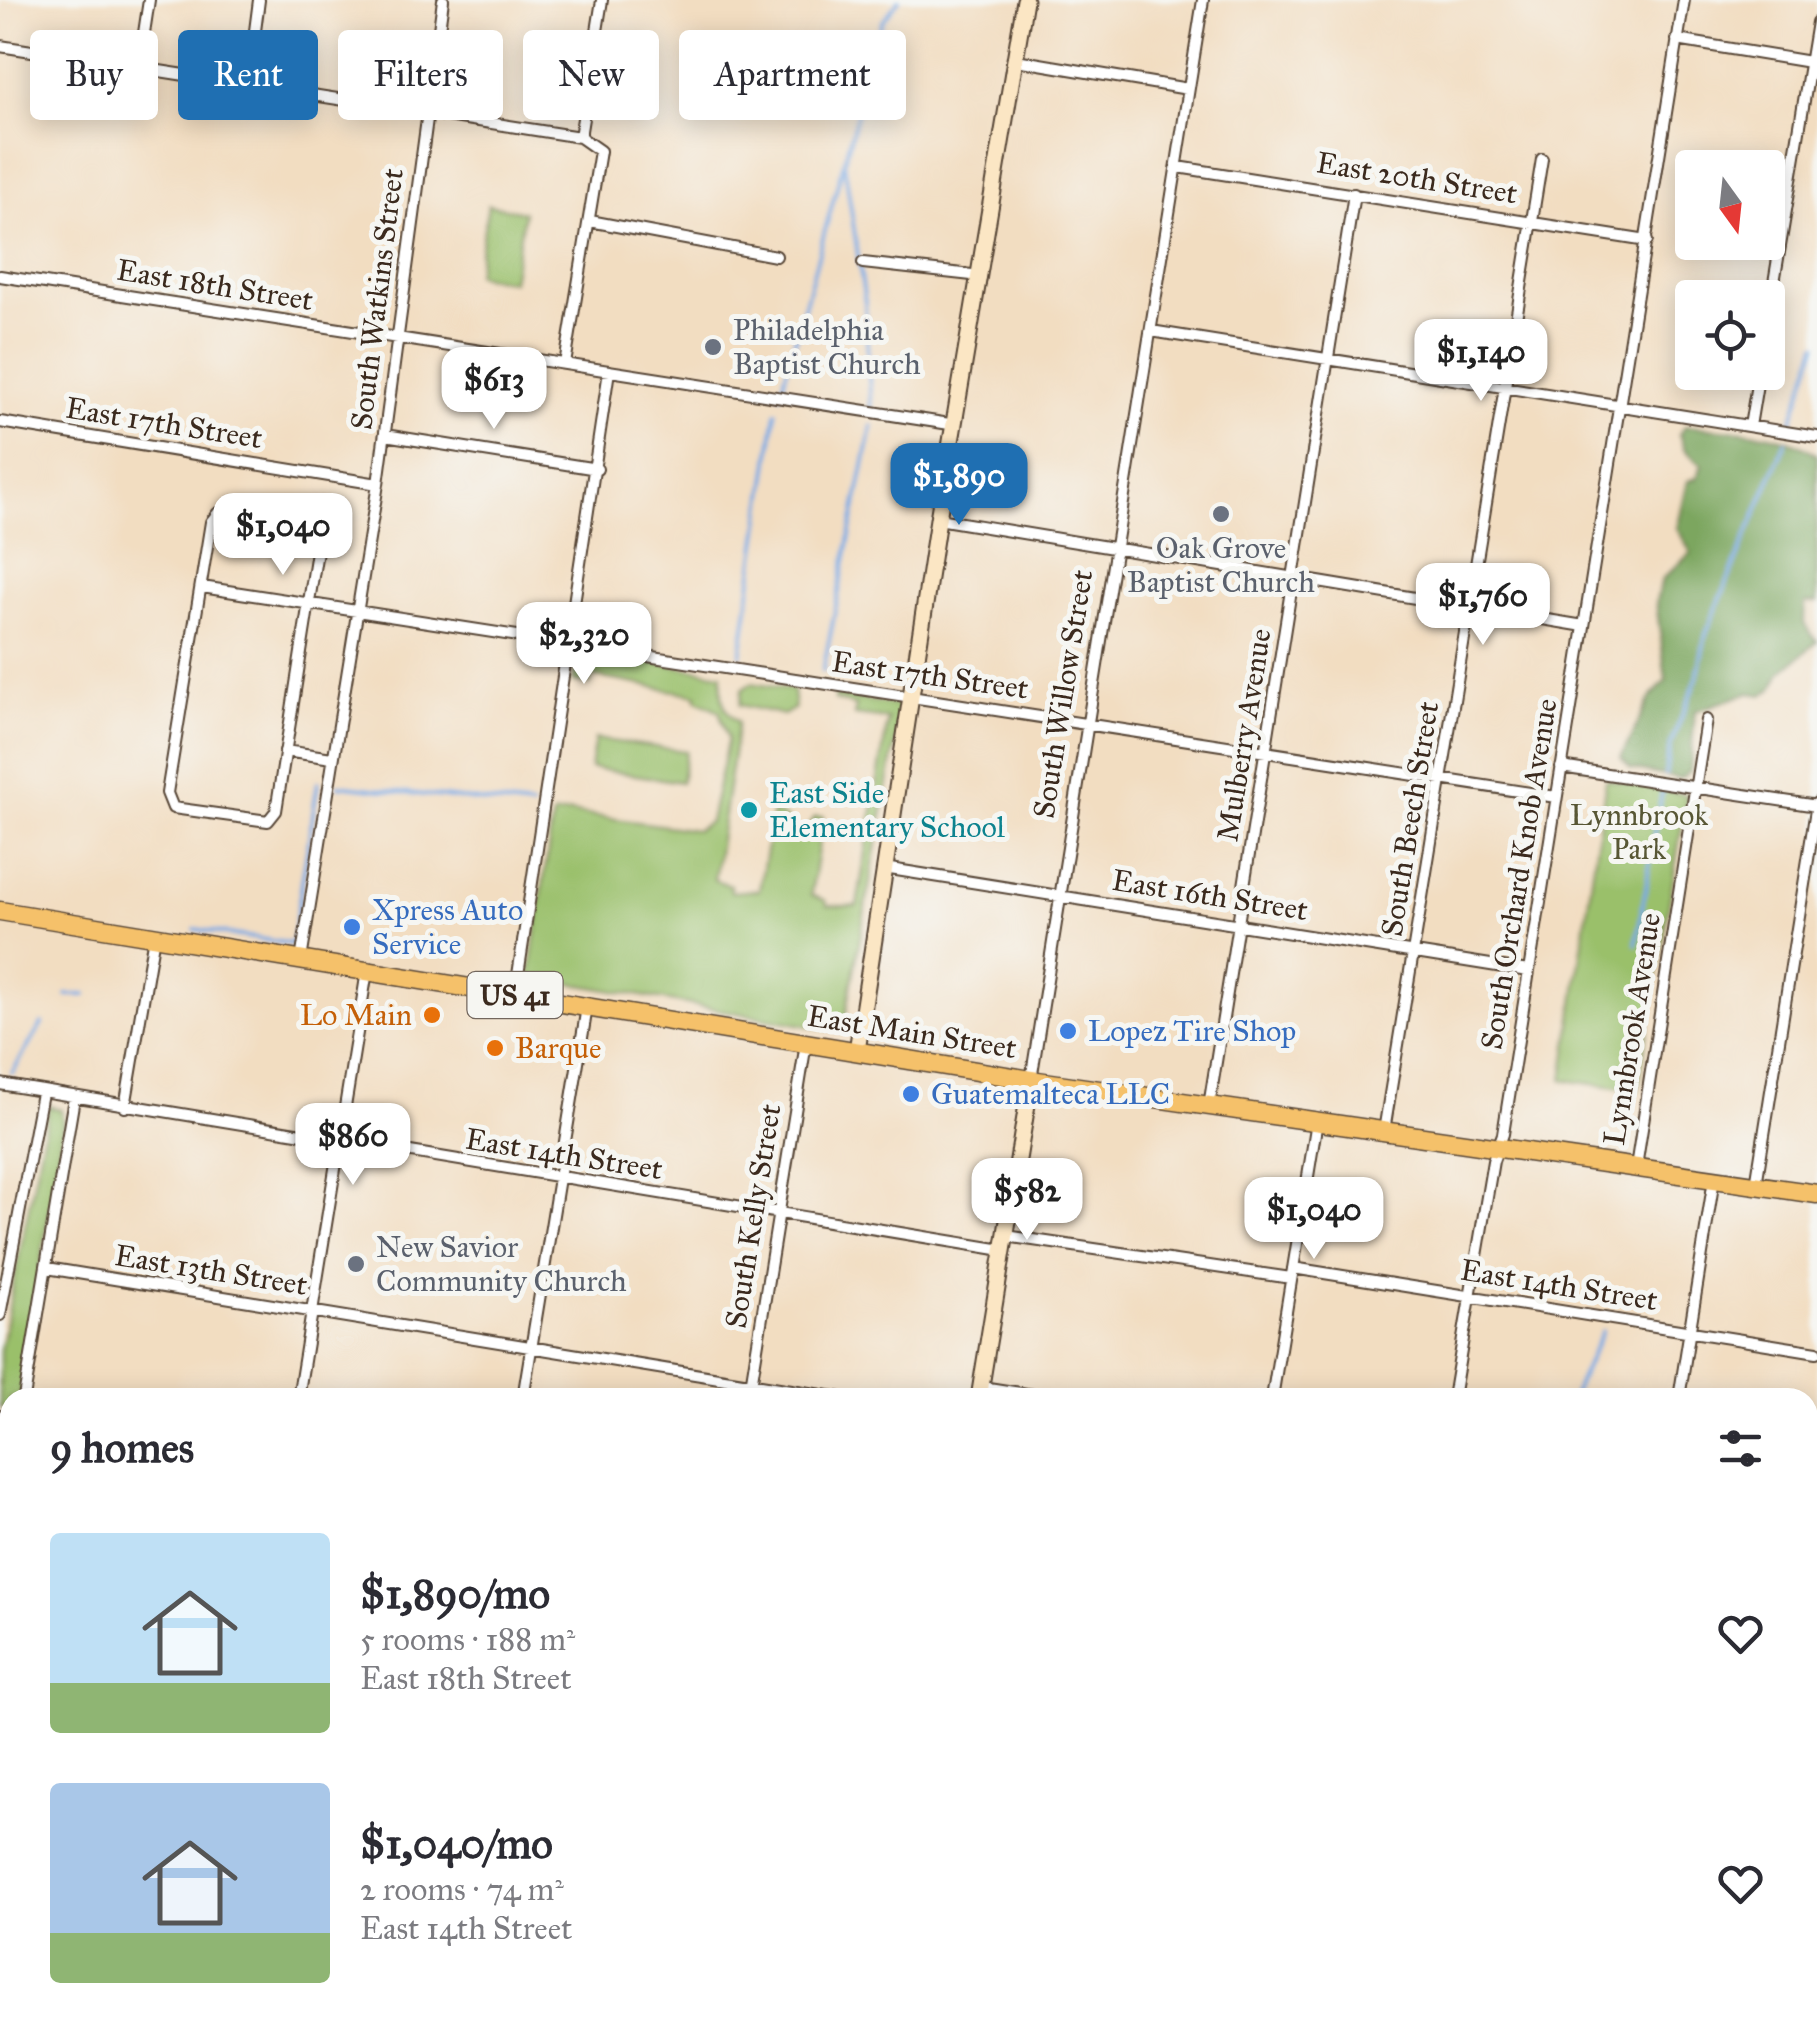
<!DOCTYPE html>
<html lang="en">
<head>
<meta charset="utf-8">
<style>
  :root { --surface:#fff; --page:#f7f7f7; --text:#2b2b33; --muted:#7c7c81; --accent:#1f6fb2 }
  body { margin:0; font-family:"IM FELL Great Primer",serif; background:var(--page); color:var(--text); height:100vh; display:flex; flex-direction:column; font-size:38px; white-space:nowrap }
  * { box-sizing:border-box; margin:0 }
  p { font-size:32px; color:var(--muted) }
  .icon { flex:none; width:55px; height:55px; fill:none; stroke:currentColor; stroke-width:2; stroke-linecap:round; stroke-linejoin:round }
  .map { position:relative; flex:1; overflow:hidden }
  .side { position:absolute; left:0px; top:1388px; width:1818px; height:642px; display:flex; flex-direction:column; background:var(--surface); border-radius:30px 30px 0 0; box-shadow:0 5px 25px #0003 }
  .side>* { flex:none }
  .guide { position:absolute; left:30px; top:30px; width:1000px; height:90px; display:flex; gap:20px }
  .needle { width:65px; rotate:165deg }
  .buttons { position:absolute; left:1675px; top:150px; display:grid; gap:20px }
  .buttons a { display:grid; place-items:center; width:110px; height:110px; border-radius:10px; background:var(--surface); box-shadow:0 5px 25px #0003; font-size:50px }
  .price { position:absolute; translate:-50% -85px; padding:0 22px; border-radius:20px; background:#fff; color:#222; font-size:32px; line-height:65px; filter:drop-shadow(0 2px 5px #0008) }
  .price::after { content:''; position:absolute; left:50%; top:60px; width:30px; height:22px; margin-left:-15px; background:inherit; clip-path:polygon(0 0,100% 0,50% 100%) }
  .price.selected { background:var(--accent); color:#fff }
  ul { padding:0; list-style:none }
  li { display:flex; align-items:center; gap:30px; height:250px; padding:0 50px }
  li span { display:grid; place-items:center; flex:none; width:280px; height:200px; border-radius:10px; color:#555 }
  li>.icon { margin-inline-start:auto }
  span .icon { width:120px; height:120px; fill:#fffc; stroke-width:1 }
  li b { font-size:42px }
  h2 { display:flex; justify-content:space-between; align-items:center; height:120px; padding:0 50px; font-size:42px }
  .chip { padding:0 35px; border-radius:10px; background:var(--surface); box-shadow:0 5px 25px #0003; font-size:35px; line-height:90px }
  .chip.selected { background:var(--accent); color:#fff }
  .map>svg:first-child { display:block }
  .green { fill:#9ac06b; stroke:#6a7544; stroke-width:2.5 }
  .forest { fill:#7ba65f; stroke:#5b683e; stroke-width:2.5 }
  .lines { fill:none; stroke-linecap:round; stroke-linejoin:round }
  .stream { stroke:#7aaae4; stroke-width:4 }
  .minor-casing { stroke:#564536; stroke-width:14 }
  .secondary-casing { stroke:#564536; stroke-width:19 }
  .primary-casing { stroke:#564536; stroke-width:21 }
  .minor { stroke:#fff; stroke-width:10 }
  .secondary { stroke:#fbe6c4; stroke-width:15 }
  .primary { stroke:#f5c16b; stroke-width:18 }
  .worship-dot { fill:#6b7280; stroke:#f6f6f2; stroke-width:4 }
  .culture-dot { fill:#0f9aa8; stroke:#f6f6f2; stroke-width:4 }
  .shop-dot { fill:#3f7fe0; stroke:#f6f6f2; stroke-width:4 }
  .food-dot { fill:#e8710a; stroke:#f6f6f2; stroke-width:4 }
  .labels { text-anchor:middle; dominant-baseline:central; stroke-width:10; stroke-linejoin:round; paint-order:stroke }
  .shield { fill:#f6f6f2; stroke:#73675e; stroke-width:2.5 }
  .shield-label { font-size:28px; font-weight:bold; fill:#3b2a1e }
  .street-label { font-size:30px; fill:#3b2a1e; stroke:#f6f6f2 }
  .worship-label { font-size:30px; fill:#5b616d; stroke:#f6f6f2; text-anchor:start }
  .culture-label { font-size:30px; fill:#0d838f; stroke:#f6f6f2; text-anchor:start }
  .park-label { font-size:30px; fill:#585735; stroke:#f6f6f2 }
  .shop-label { font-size:30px; fill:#366cbe; stroke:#f6f6f2; text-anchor:start }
  .food-label { font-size:30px; fill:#c56008; stroke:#f6f6f2; text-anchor:end }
</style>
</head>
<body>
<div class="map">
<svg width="1817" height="2029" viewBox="0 0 1817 2029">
  <rect width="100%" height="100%" fill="#f6f6f2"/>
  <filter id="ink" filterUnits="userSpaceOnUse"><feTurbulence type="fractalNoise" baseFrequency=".01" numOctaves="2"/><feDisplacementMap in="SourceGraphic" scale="20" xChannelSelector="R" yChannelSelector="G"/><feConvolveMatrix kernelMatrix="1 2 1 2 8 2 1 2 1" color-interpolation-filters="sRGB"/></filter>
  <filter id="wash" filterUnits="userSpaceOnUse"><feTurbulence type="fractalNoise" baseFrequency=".0048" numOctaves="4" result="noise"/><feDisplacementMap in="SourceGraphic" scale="40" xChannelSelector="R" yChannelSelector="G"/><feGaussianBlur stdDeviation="2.25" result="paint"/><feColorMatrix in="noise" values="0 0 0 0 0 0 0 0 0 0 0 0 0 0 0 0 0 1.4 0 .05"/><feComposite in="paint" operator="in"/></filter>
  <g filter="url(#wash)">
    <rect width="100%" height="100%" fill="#f2ddc1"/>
    <path class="green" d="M488,205L524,212L512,281L476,275Z
      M591,652L722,674C721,695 720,708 738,722L714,880L730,885L731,892L759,890L773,812L789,820L788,827L807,829L815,817H823L811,895L826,901L827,906H857L888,719L854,715L856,706L835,700V695L902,706L843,1032L530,976L553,815L572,813L696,830L710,821L728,738L719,711L697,700V695L592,676L590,684L573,682L579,656Z
      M751,683L793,690L795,708L784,715L740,705L742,690Z
      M595,739L686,751L681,782L590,768Z
      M1606,779L1687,795L1638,1090L1563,1080Z
      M49,1106L61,1110L63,1122L20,1397L10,1398V1408L0,1407V1351Z"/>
    <path class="forest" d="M1685,426C1725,430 1786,429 1817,455V603H1805L1804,623L1817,642L1781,672L1773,688L1763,695L1749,693L1695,711L1690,771L1680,779L1631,769L1621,758L1649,700L1666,680L1656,601L1662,579L1691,553L1677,528L1688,481L1697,478L1702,465L1684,449L1679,434Z"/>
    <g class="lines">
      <path class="stream" d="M844,162L865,303L871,410
        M780,395L882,22L899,0
        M1791,424L1817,344
        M741,655L776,412
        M823,671L872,426
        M1665,775L1670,746L1697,678L1706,634L1786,441
        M338,785L531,807
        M195,929L292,944L318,782
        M1636,944L1662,792
        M67,995H86
        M12,1073L42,1024
        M1572,1398L1602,1331"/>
    </g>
  </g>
  <g filter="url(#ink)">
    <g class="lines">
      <g class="minor-casing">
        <path id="minor" d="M1677,40L1810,62
          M0,46L580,137
          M1016,60L1188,89
          M139,66L149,0
          M248,85L259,0
          M1178,167L1647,241
          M590,221L776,256
          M863,263L981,276
          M0,276L956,425
          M1768,319L1817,22
          M1151,331L1817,437
          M565,364L600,151L580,137L602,0
          M0,422L378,484
          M1750,426L1759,372
          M385,435L597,469
          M218,513L311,525L320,532L276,811L268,821L173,808L167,793L211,522Z
          M938,519L1584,626
          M202,587L1556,797
          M285,751L332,758
          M1561,767L1817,806
          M884,868L1528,971
          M301,960L378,484L443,0
          M515,995L609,371
          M1031,1080L1203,0
          M0,1084L1003,1250
          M1209,1106L1354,194
          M125,1107L154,936
          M1384,1131L1542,159
          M1636,1167L1706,720
          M1756,1185L1817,803
          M1006,1236L1291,1278
          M47,1268L841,1398
          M1293,1268L1817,1352
          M0,1315L42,1093
          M982,1387L1053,1398
          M24,1398L74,1098
          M298,1398L367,971
          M523,1398L587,1007
          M749,1398L806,1043
          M1272,1398L1317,1121
          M1453,1398L1493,1161L1503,1134L1684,0
          M1679,1398L1714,1179
          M0,1416L10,1424
          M1808,1515L1817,1517
          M1808,1673L1817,1674
          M0,1703L10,1705
          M1808,1842L1817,1844
          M0,1870L10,1872
          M1808,2017L1817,1958
          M909,2020L965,2029
          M192,2029L193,2020
          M409,2029L410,2020
          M636,2029L638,2020
          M1108,2029L1110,2020
          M1350,2029L1352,2020
          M1578,2029L1579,2020"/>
      </g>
      <g class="secondary-casing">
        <path id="secondary" d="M857,1051L938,519L1025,0
          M979,1398L1031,1080
          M883,2029L885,2020"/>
      </g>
      <g class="primary-casing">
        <path id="primary" d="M0,911L1031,1080L1817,1194"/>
      </g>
      <use href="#minor" class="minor"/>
      <use href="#secondary" class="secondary"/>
      <use href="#primary" class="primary"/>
    </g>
  </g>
  <g class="worship-dot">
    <circle cx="713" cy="347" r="10"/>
    <circle cx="1221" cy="514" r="10"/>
    <circle cx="356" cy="1264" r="10"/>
  </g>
  <circle class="culture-dot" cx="749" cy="810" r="10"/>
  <g class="shop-dot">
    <circle cx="352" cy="927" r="10"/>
    <circle cx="1068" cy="1031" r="10"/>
    <circle cx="911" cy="1094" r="10"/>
  </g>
  <g class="food-dot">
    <circle cx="432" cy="1015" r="10"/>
    <circle cx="495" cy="1048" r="10"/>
  </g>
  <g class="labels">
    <rect class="shield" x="467.5" y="972" width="95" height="46" rx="8"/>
    <g class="shield-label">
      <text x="515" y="995">US 41</text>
    </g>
    <g class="street-label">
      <text transform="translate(1417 178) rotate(9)">East 20th Street</text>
      <text transform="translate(215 285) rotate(9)">East 18th Street</text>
      <text transform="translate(377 299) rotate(-83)">South Watkins Street</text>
      <text transform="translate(164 423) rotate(9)">East 17th Street</text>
      <text transform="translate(930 675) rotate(8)">East 17th Street</text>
      <text transform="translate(1063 694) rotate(-81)">South Willow Street</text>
      <text transform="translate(1244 735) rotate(-81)">Mulberry Avenue</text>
      <text transform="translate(1410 819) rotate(-81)">South Beech Street</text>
      <text transform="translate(1519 874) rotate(-81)">South Orchard Knob Avenue</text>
      <text transform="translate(1210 895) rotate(9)">East 16th Street</text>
      <text transform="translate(1632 1029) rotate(-81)">Lynnbrook Avenue</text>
      <text transform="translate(912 1032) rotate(9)">East Main Street</text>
      <text transform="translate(564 1154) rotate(9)">East 14th Street</text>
      <text transform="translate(753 1216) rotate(-81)">South Kelly Street</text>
      <text transform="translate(211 1270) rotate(9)">East 13th Street</text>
      <text transform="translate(1559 1285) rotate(9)">East 14th Street</text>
    </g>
    <g class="worship-label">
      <text x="733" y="330">Philadelphia<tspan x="733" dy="34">Baptist Church</tspan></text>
      <text x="1221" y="548" text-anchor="middle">Oak Grove<tspan x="1221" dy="34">Baptist Church</tspan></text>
      <text x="376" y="1247">New Savior<tspan x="376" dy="34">Community Church</tspan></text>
    </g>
    <g class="culture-label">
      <text x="769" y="793">East Side<tspan x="769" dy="34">Elementary School</tspan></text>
    </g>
    <g class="park-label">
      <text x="1639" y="815">Lynnbrook<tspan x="1639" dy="34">Park</tspan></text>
    </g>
    <g class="shop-label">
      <text x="372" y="910">Xpress Auto<tspan x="372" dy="34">Service</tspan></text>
      <text x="1088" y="1031">Lopez Tire Shop</text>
      <text x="931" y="1094">Guatemalteca LLC</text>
    </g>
    <g class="food-label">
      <text x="412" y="1015">Lo Main</text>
      <text x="515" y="1048" text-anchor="start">Barque</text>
    </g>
  </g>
</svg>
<div class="buttons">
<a><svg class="needle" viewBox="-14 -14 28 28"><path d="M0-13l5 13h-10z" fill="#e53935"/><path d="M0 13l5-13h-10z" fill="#7c7c81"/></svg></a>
<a><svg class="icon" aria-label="locate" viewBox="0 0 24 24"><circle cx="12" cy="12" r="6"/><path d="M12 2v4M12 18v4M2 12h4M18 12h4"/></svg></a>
</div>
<b class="price" style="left:1481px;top:404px">$1,140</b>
<b class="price" style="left:494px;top:432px">$613</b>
<b class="price selected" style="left:959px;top:528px">$1,890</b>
<b class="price" style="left:283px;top:578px">$1,040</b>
<b class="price" style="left:1483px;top:648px">$1,760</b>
<b class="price" style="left:584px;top:687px">$2,320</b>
<b class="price" style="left:353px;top:1188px">$860</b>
<b class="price" style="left:1027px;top:1243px">$582</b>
<b class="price" style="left:1314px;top:1262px">$1,040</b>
<div class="guide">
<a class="chip">Buy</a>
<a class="chip selected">Rent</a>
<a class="chip">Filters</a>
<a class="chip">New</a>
<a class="chip">Apartment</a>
</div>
<section class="side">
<h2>9 homes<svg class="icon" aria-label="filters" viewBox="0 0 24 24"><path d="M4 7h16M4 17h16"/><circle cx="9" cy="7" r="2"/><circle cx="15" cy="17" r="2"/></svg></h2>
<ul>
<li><span style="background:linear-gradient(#bfe0f5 75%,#8fb573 0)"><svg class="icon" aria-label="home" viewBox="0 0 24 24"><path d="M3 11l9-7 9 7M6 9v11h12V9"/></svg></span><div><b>$1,890/mo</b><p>5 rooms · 188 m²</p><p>East 18th Street</p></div><svg class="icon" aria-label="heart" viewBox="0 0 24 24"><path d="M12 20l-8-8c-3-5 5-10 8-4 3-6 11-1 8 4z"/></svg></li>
<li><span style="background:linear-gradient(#a9c7e8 75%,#8fb573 0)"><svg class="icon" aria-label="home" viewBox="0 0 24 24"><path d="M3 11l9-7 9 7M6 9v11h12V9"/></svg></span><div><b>$1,040/mo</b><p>2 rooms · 74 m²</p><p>East 14th Street</p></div><svg class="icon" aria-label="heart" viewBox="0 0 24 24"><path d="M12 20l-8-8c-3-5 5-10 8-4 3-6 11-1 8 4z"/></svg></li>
</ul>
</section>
</div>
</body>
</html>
